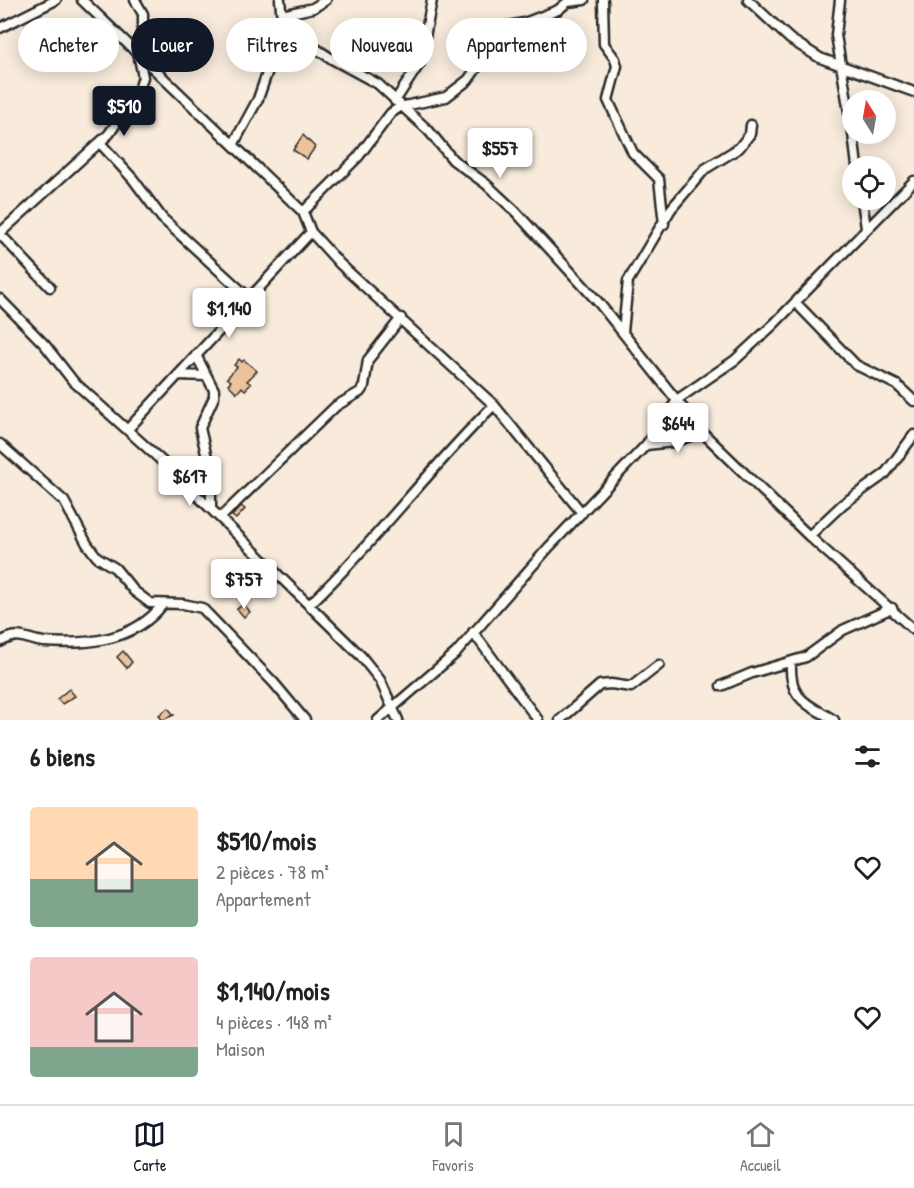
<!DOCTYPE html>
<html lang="fr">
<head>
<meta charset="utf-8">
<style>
  :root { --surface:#fff; --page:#f2f2f2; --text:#222; --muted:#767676; --line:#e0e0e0; --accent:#111827 }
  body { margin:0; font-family:"Patrick Hand",sans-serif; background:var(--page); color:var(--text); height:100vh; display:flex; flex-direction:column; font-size:22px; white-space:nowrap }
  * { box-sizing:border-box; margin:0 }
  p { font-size:20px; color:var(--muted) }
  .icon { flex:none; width:33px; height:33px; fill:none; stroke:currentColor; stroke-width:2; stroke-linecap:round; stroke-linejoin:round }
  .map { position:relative; height:720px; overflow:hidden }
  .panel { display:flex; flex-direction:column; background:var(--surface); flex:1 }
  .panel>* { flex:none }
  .top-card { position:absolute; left:18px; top:18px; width:600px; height:54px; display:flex; gap:12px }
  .needle { width:39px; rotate:349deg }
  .tools { position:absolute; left:842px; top:90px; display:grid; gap:12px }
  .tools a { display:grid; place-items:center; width:54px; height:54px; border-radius:50%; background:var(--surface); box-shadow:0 3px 15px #0003; font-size:30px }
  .price { position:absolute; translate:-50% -51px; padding:0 14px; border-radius:6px; background:#fff; color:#222; font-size:20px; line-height:39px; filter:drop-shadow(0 2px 3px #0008) }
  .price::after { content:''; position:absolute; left:50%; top:36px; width:18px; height:14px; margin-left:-9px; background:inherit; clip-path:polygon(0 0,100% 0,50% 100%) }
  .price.active { background:var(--accent); color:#fff }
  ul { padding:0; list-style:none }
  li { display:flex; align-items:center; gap:18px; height:150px; padding:0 30px }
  li span { display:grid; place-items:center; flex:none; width:168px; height:120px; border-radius:6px; color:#555 }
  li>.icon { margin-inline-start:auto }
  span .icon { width:72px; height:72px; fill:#fffc; stroke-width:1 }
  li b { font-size:26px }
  h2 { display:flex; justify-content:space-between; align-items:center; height:72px; padding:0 30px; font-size:26px }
  .tag { padding:0 21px; border-radius:27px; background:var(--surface); box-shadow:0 3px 15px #0003; font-size:21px; line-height:54px }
  .tag.active { background:var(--accent); color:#fff }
  .tab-bar { display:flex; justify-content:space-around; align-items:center; height:84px; border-top:2px solid var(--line); background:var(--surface); font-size:16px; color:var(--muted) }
  .tab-bar a { display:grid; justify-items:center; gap:3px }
  .tab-bar .active { color:var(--accent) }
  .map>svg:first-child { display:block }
  .building { fill:#edc39c; stroke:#2b2b2b; stroke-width:1.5 }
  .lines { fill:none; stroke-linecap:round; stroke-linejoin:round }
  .minor-casing { stroke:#2b2b2b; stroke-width:13 }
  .minor { stroke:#fdfcf7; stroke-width:8 }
</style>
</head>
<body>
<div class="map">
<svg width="914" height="720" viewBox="0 0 914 720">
  <rect width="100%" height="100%" fill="#f8ebdc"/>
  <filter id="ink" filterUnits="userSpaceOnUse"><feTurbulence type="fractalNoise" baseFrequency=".0167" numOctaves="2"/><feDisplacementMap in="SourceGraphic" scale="12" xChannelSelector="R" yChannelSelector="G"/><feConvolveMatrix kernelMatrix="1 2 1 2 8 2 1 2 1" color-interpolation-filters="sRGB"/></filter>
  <g filter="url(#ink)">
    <path class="building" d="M303,135L315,147L307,159L293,150Z
      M239,359L242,362L244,360L257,371L247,381L251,384L245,390L242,387L237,393L228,384L231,381L227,378L237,367L234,365Z
      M241,506L245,509L236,519L232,516Z
      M228,566L234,574L227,579L221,570Z
      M244,604L250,612L244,617L237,609Z
      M123,651L132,662L127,668L117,657Z
      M69,689L75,696L62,704L57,699Z
      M168,708L174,715L162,720L159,715Z"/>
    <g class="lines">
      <g class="minor-casing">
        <path id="minor" d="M82,0L303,212L311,232L340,264L494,405L582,513
          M280,0L283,27L332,59L378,84L429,131L453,160L486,184L515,211L599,303L702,432L809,536L914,630
          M603,0L604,44L615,59L617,66L608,100L633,153L659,179L664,224
          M748,0L790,39L820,58L914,92
          M840,0L836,35L852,130
          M568,2L584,0
          M282,15L313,8L326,0
          M0,28L56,0
          M395,101L420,63L432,0
          M853,134L857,166
          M100,143L133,179L162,218L249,298
          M233,145L258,99L283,27
          M862,200L866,228
          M303,212L358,157L391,113L400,107L446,97L468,80L476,69L492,29L524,23L558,10L570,0
          M0,233L109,134L139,90L143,77L138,53L143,24V14L135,0
          M0,234L50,287
          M0,299L45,345L73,381L164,463L361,656L380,680L398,720
          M796,303L856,365L897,385L914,401
          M623,332L628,281L671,209L705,169L739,148L750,134L751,125
          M196,355L214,390V397L200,428L211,475V509
          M178,375L206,376
          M128,429L311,232
          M0,444L64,501L87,544L97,557L115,568L134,591L150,603L183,604L202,608L274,683L305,720
          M646,445L673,442L702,432
          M220,518L336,406L360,392L364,386L368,360L401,318
          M809,536L843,504L885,474L914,435
          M309,605C375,542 429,469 494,405
          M473,632L538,720
          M0,642C22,630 23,640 44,642C88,645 135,641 163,604
          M791,662C789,700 806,703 834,720
          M721,686L752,673L806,657L843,630L892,608
          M378,720L456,653L549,547L646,445L678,399L735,360L774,324L914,181
          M560,720L600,685L611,684L631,687L659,665"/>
      </g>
      <use href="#minor" class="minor"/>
    </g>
  </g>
</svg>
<div class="tools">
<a><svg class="needle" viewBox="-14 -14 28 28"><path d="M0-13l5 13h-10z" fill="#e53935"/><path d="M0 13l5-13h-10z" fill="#767676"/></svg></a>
<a><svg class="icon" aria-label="locate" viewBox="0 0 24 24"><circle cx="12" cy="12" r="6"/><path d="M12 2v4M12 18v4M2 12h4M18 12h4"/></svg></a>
</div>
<b class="price active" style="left:124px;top:137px">$510</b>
<b class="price" style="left:500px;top:179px">$557</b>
<b class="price" style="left:229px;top:339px">$1,140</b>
<b class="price" style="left:678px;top:454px">$644</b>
<b class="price" style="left:190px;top:507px">$617</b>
<b class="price" style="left:244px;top:610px">$757</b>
<div class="top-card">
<a class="tag">Acheter</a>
<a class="tag active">Louer</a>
<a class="tag">Filtres</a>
<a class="tag">Nouveau</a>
<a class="tag">Appartement</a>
</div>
</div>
<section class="panel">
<h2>6 biens<svg class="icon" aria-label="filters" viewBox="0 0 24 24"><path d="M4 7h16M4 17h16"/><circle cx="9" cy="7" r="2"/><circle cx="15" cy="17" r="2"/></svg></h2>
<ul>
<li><span style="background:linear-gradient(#ffd9b3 60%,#7fa58c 0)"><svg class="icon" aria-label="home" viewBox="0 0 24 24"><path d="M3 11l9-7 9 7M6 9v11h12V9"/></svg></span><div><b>$510/mois</b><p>2 pièces · 78 m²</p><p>Appartement</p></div><svg class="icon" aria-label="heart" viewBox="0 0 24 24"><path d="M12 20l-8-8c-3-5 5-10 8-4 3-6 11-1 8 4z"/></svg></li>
<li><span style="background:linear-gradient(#f6c9c9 75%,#7fa58c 0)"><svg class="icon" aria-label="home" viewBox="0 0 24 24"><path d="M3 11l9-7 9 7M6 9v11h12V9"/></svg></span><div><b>$1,140/mois</b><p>4 pièces · 148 m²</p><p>Maison</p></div><svg class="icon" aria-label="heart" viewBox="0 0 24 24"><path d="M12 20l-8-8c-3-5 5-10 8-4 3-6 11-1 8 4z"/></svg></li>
</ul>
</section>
<nav class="tab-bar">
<a class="active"><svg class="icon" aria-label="map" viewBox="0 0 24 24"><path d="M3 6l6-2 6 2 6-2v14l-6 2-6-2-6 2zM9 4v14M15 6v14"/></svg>Carte</a>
<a><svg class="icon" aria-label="saved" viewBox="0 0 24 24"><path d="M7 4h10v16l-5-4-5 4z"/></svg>Favoris</a>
<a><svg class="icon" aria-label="home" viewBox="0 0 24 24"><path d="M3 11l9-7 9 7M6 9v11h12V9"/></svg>Accueil</a>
</nav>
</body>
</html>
